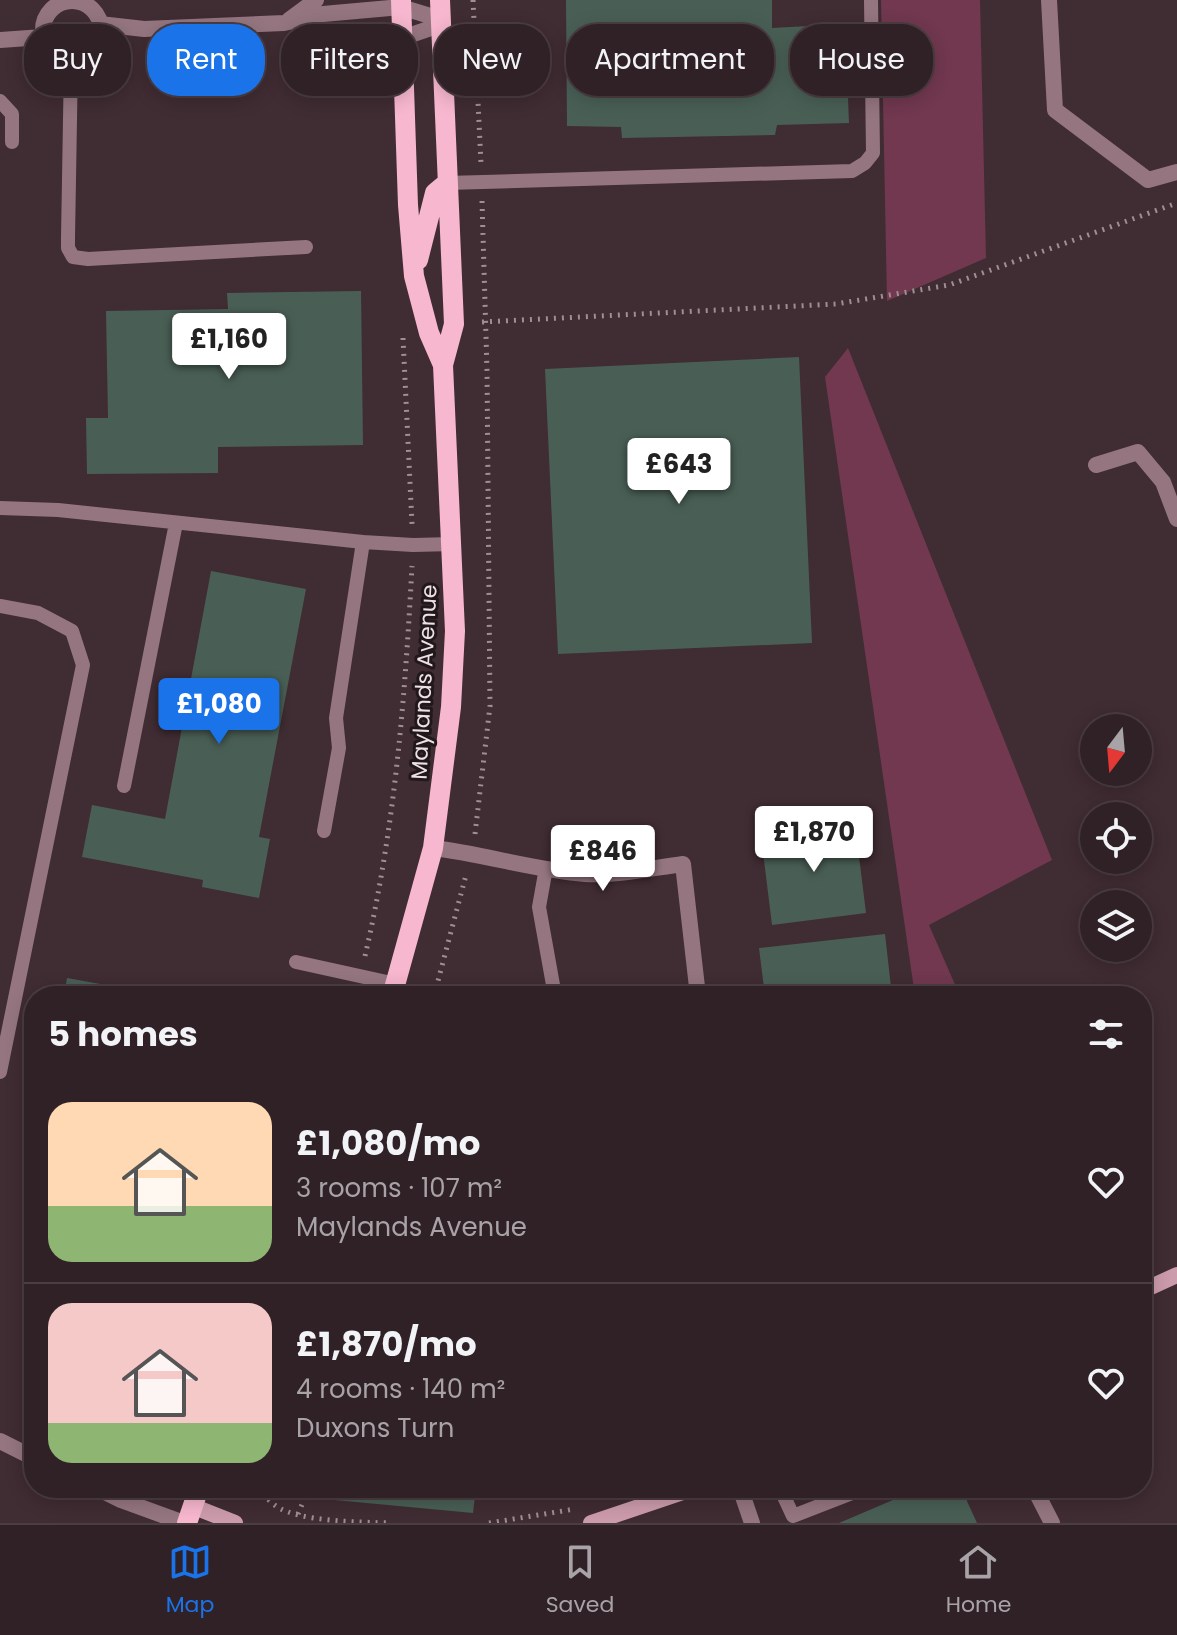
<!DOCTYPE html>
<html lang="en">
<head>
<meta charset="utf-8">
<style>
  :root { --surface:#302126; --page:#38292e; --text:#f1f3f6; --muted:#a8a3a7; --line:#4b3e43; --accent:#1a73e8 }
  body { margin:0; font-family:Poppins,sans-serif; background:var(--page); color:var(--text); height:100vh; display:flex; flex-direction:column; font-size:30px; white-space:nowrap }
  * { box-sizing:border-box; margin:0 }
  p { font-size:26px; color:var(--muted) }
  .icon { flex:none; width:44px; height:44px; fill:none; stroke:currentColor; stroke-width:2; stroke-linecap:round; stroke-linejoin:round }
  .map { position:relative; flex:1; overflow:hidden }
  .panel { position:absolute; left:24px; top:986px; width:1128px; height:512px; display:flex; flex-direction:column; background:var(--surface); border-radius:32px; box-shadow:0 4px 20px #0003,0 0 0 2px var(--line) }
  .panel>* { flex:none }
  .top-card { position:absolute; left:24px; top:24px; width:1130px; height:72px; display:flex; gap:16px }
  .needle { width:52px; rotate:196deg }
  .fabs { position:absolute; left:1080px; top:714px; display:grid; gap:16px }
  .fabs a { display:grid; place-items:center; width:72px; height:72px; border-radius:50%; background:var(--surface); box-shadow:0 4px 20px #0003,0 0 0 2px var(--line); font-size:40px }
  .price { position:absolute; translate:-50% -68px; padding:0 18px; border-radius:8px; background:#fff; color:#222; font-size:26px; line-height:52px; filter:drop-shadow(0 2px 4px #0008) }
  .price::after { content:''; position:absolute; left:50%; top:48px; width:24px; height:18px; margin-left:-12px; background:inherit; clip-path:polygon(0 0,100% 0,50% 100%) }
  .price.active { background:var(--accent); color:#fff }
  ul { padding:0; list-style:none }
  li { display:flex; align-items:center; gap:24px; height:200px; padding:0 24px }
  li+li { border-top:2px solid var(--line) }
  li span { display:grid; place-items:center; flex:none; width:224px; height:160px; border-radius:24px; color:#555 }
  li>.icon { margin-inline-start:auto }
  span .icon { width:96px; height:96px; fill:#fffc; stroke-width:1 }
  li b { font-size:34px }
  h2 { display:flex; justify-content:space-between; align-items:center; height:96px; padding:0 24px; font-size:34px }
  .chip { padding:0 28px; border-radius:32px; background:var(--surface); box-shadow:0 4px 20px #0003,0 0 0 2px var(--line); font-size:28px; line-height:72px }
  .chip.active { background:var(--accent); color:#fff }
  .menu { display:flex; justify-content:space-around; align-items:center; height:112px; border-top:2px solid var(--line); background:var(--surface); font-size:22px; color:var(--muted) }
  .menu a { display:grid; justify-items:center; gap:4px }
  .menu .active { color:var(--accent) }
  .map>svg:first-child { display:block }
  .green { fill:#71384f }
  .building { fill:#495f55 }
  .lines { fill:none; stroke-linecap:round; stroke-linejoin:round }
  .path { stroke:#9f8f95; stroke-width:5; stroke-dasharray:2 6; stroke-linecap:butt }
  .lane { stroke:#957680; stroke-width:14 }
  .street { stroke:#957680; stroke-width:16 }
  .secondary { stroke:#cc9bac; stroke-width:16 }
  .primary { stroke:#f7b7ce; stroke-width:20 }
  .labels { text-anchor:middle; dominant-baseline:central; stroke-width:6; stroke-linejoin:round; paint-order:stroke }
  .street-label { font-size:22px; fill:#eee1e5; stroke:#21181b }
</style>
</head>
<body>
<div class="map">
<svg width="1177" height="1523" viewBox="0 0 1177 1523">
  <rect width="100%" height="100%" fill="#402c33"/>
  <path class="green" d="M881,0H980L986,258L887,301Z
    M848,348L1052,860L929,925L960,996H915L825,377Z"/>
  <path class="building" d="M566,0H772V28L845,24L849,123L777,125L775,135L622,138L621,127L567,126Z
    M361,291L363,445L218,447V473L87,474L86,418H108L106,311L228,309L227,293Z
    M799,357L812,643L558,654L545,369Z
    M211,571L306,589L259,837L270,839L259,898L202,887L203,880L82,857L92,805L165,819Z
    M855,824L866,913L772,925L761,836Z
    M885,934L892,996H765L759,948Z
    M67,978L156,994L155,996H64Z
    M326,1488H476L473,1513L324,1499Z
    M921,1488H961L977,1523H839Z"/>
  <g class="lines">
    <path class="path" d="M473,0L481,163
      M351,58L352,65L367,74L380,91
      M482,322L836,304L949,285L1177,203
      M403,338L412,524
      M475,834L490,706L487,370L482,201
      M365,956C395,827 405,698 412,566
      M434,996L466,875
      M257,1488C263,1494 269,1501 276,1506C299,1522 361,1522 390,1523
      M298,1514L309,1488
      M489,1523L575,1509"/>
    <path class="lane" d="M65,0V1
      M71,60L68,238V248L73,257L88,259L306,247
      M0,101L12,114V142
      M447,183L852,171L865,163L873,153L871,0
      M0,508L58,510L363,542L413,545L453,544
      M0,606L38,613L72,631L83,665L0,1072
      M124,786L176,523
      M324,831L339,748L336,718L363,542
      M546,868L539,907L555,996
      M296,962L396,984
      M780,1488L793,1516L865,1488"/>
    <path class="street" d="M1049,0L1055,110L1148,180L1177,172
      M43 30a29 29 0 1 1 58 0a29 29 0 1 1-58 0Z
      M289,20L316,0
      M100,24L144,29L284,23L323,14L401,7L440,19
      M298,25L361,37L402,38L440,25
      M0,40L43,37
      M1096,465L1138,452L1163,482L1177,519
      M433,848C484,854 533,870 585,874C616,876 652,868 683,864L698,996
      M0,1441L34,1458
      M97,1488L121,1500L184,1523
      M740,1488L752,1523
      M1034,1488L1052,1523"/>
    <path class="secondary" d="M1142,1291L1177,1275
      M192,1506L235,1523
      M591,1523L695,1488"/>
    <path class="primary" d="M401,0L408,205L414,276L429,333L443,365
      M418,260L435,193L447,183
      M392,996L433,848L451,707L455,631L443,365L454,324L440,0
      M187,1523L199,1488"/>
  </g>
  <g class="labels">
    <g class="street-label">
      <text transform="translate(424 682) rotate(-87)">Maylands Avenue</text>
    </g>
  </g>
</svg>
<div class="fabs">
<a><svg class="needle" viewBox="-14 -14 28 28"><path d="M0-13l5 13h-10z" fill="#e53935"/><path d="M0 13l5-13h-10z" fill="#a8a3a7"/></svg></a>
<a><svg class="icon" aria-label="locate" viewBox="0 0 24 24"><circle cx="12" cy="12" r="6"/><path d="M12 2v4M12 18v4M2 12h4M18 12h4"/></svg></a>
<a><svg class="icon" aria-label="layers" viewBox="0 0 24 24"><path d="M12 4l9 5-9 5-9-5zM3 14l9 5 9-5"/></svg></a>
</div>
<b class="price" style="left:229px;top:381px">£1,160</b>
<b class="price" style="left:679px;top:506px">£643</b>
<b class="price active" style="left:219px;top:746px">£1,080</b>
<b class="price" style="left:814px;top:874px">£1,870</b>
<b class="price" style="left:603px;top:893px">£846</b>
<div class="top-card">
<a class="chip">Buy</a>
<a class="chip active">Rent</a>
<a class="chip">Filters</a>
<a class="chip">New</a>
<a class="chip">Apartment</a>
<a class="chip">House</a>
</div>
<section class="panel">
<h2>5 homes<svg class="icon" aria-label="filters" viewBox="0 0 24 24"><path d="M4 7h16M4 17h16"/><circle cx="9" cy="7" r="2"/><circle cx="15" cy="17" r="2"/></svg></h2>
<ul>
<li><span style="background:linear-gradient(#ffd9b3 65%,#8fb573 0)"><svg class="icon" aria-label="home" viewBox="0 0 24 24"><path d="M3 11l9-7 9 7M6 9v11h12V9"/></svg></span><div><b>£1,080/mo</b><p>3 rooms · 107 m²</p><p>Maylands Avenue</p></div><svg class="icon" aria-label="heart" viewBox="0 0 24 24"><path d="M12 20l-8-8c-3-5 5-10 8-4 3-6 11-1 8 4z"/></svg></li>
<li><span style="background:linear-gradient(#f6c9c9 75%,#8fb573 0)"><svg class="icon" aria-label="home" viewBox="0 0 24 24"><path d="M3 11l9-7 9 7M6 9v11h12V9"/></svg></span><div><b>£1,870/mo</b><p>4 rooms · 140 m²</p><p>Duxons Turn</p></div><svg class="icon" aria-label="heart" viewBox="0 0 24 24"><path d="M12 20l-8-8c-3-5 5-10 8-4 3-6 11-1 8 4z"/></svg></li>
</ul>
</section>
</div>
<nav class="menu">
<a class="active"><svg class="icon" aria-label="map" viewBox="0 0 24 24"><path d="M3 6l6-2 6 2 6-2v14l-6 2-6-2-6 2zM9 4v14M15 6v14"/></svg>Map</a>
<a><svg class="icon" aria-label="saved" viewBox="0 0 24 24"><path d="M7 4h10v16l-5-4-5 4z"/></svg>Saved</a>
<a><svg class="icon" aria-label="home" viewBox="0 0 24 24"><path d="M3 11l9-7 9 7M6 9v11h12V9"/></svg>Home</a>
</nav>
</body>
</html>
